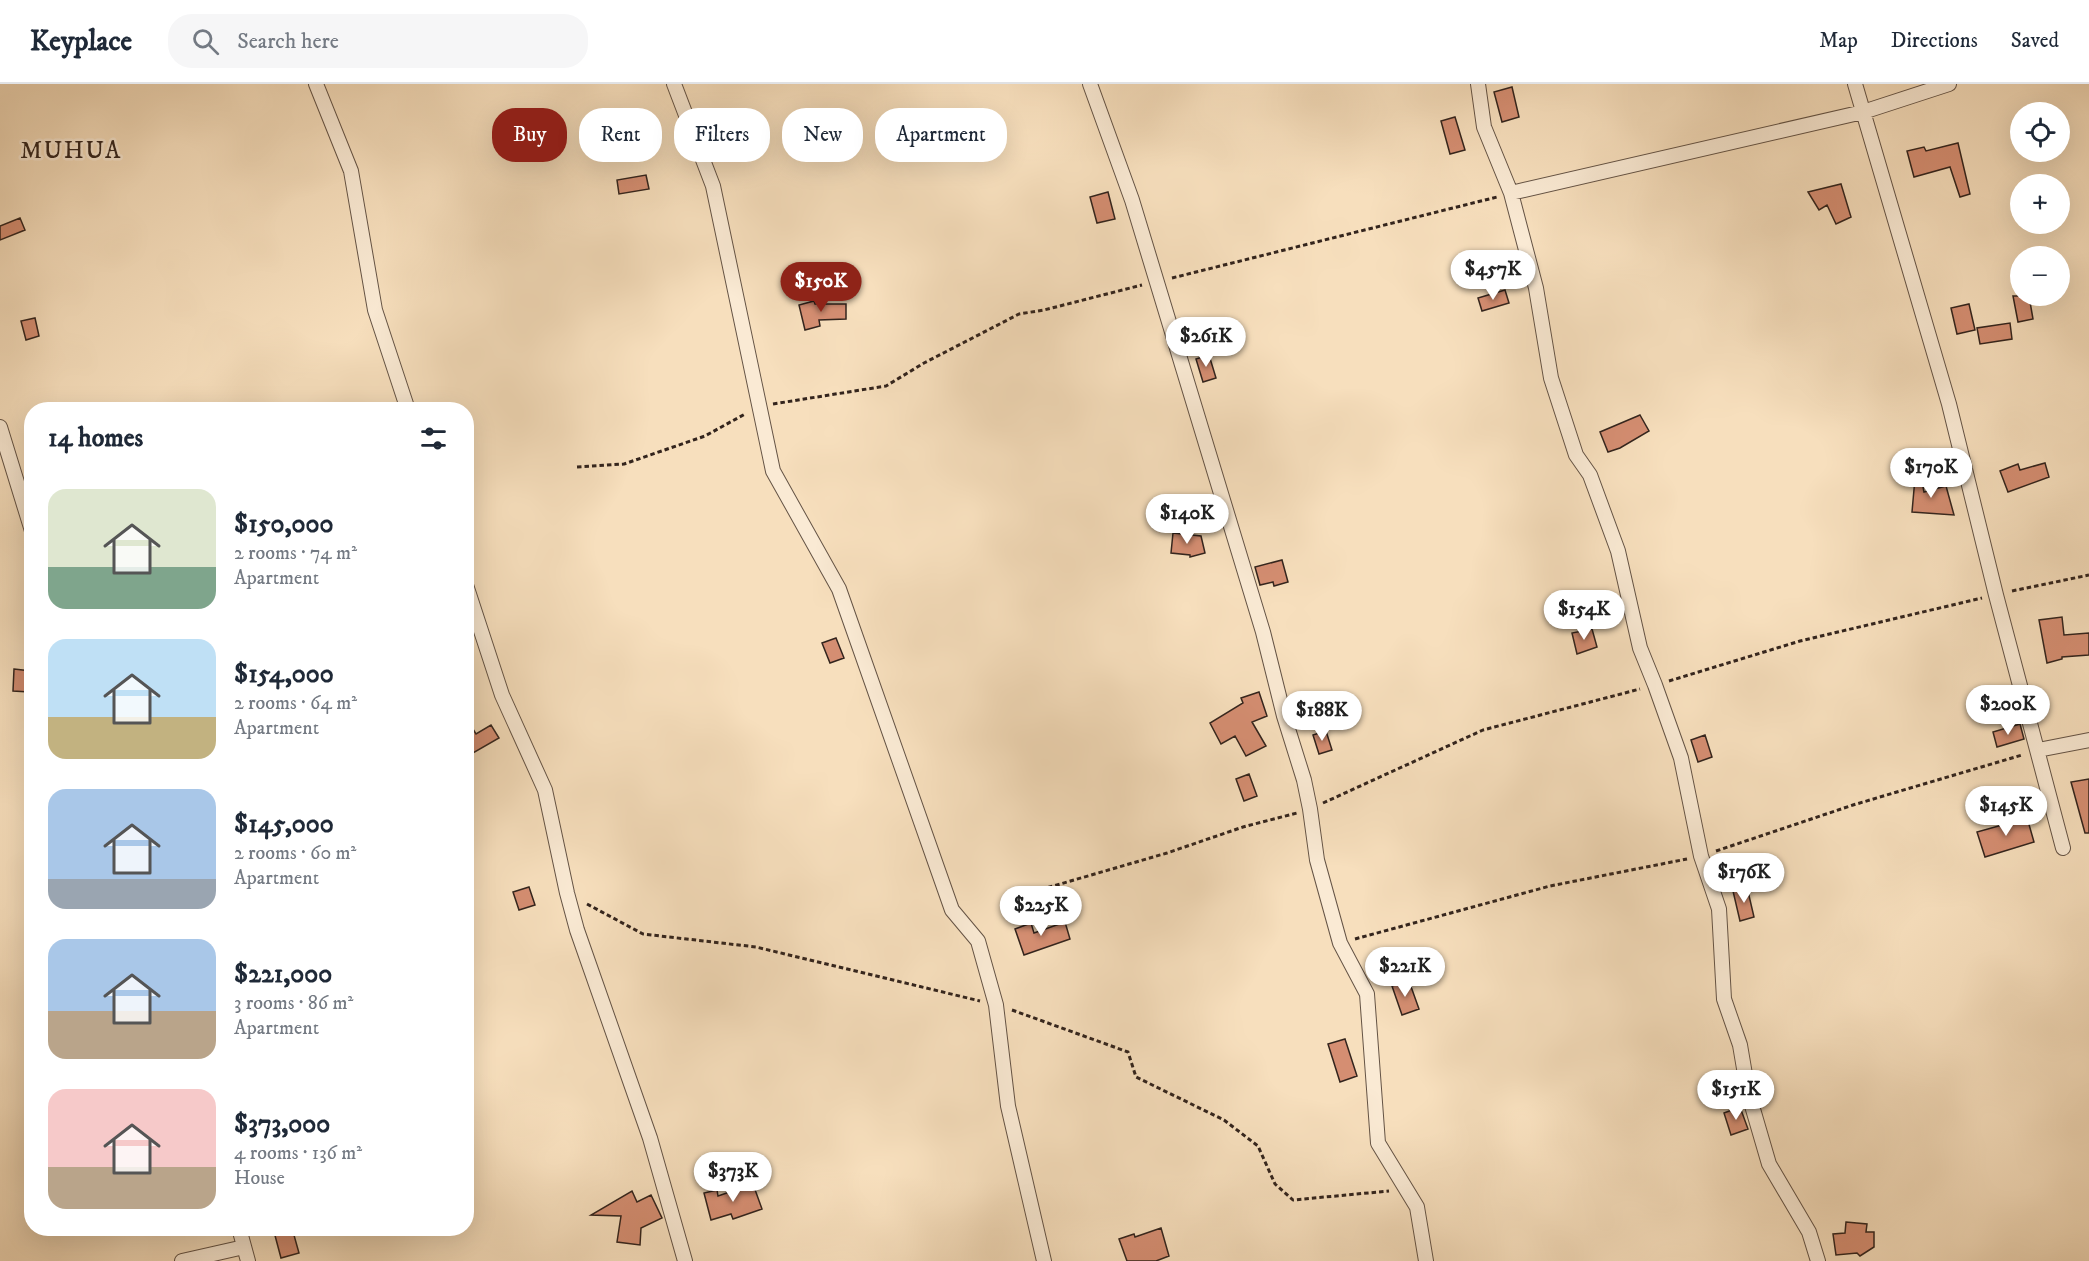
<!DOCTYPE html>
<html lang="en">
<head>
<meta charset="utf-8">
<style>
  :root { --surface:#fff; --page:#f6f6f7; --text:#1f2937; --muted:#747a83; --line:#e0e1e3; --accent:#8f2418 }
  body { margin:0; font-family:"IM FELL DW Pica",serif; background:var(--page); color:var(--text); height:100vh; display:flex; flex-direction:column; font-size:22px; white-space:nowrap }
  * { box-sizing:border-box; margin:0 }
  p { font-size:20px; color:var(--muted) }
  .icon { flex:none; width:33px; height:33px; fill:none; stroke:currentColor; stroke-width:2; stroke-linecap:round; stroke-linejoin:round }
  .map { position:relative; flex:1; overflow:hidden }
  .details { position:absolute; left:24px; top:318px; width:450px; height:834px; display:flex; flex-direction:column; background:var(--surface); border-radius:24px; box-shadow:0 6px 24px #0002 }
  .details>* { flex:none }
  .hud { position:absolute; left:492px; top:24px; width:570px; height:54px; display:flex; gap:12px }
  .tools { position:absolute; left:2010px; top:18px; display:grid; gap:12px }
  .tools a { display:grid; place-items:center; width:60px; height:60px; border-radius:50%; background:var(--surface); box-shadow:0 6px 24px #0002; font-size:30px }
  .price { position:absolute; translate:-50% -51px; padding:0 14px; border-radius:21px; background:#fff; color:#222; font-size:20px; line-height:39px; filter:drop-shadow(0 2px 3px #0008) }
  .price::after { content:''; position:absolute; left:50%; top:36px; width:18px; height:14px; margin-left:-9px; background:inherit; clip-path:polygon(0 0,100% 0,50% 100%) }
  .price.selected { background:var(--accent); color:#fff }
  ul { padding:0; list-style:none }
  li { display:flex; align-items:center; gap:18px; height:150px; padding:0 24px }
  li span { display:grid; place-items:center; flex:none; width:168px; height:120px; border-radius:18px; color:#555 }
  li>.icon { margin-inline-start:auto }
  span .icon { width:72px; height:72px; fill:#fffc; stroke-width:1 }
  li b { font-size:26px }
  h2 { display:flex; justify-content:space-between; align-items:center; height:72px; padding:0 24px; font-size:26px }
  .chip { padding:0 21px; border-radius:24px; background:var(--surface); box-shadow:0 6px 24px #0002; font-size:21px; line-height:54px }
  .chip.selected { background:var(--accent); color:#fff }
  header { display:flex; align-items:center; gap:36px; box-sizing:border-box; height:84px; padding:0 30px; background:var(--surface); border-bottom:2px solid var(--line) }
  header strong { font-size:28px }
  nav { display:flex; gap:33px; margin-inline-start:auto; font-size:21px }
  .search { width:420px; height:54px; background:var(--page); display:flex; align-items:center; gap:15px; box-sizing:border-box; padding:0 21px; border-radius:24px; color:var(--muted); font-size:22px }
  .map>svg:first-child { display:block }
  .building { fill:#d58e72; stroke:#33241d; stroke-width:1.5 }
  .lines { fill:none; stroke-linecap:round; stroke-linejoin:round }
  .minor-casing { stroke:#645345; stroke-width:16 }
  .path { stroke:#33241d; stroke-width:3; stroke-dasharray:4.5 3; stroke-linecap:butt }
  .minor { stroke:#faead4; stroke-width:14 }
  .labels { text-anchor:middle; dominant-baseline:central; stroke-width:5; stroke-linejoin:round; paint-order:stroke }
  .quarter-label { font-size:24px; letter-spacing:1.5px; fill:#33241d; stroke:#faead4 }
</style>
</head>
<body>
<header>
<strong>Keyplace</strong>
<div class="search"><svg class="icon" aria-label="search" viewBox="0 0 24 24"><circle cx="10" cy="10" r="6"/><path d="M15 15l6 6"/></svg>Search here</div>
<nav><a>Map</a><a>Directions</a><a>Saved</a></nav>
</header>
<div class="map">
<svg width="2089" height="1177" viewBox="0 0 2089 1177">
  <rect width="100%" height="100%" fill="#f7dfbd"/>
  <filter id="stains"><feTurbulence type="fractalNoise" baseFrequency=".00333" numOctaves="4"/><feColorMatrix values="0 0 0 0 .2 0 0 0 0 .09 0 0 0 0 .02 0 0 0 .5 -.17"/></filter>
  <radialGradient id="worn" r=".72"><stop offset=".6" stop-color="#630" stop-opacity="0"/><stop offset="1" stop-color="#630" stop-opacity=".3"/></radialGradient>
  <path class="building" d="M1512,3L1519,33L1502,38L1494,8Z
    M1455,33L1465,66L1450,70L1441,37Z
    M1958,59L1970,110L1960,113L1950,83L1914,93L1907,67L1924,63L1926,67Z
    M646,91L649,105L619,110L617,96Z
    M1841,100L1851,133L1836,140L1827,121L1819,126L1808,108Z
    M1108,108L1115,135L1097,139L1090,113Z
    M20,134L25,146L0,156V142Z
    M1505,206L1509,219L1482,227L1478,214Z
    M2013,212H2029L2033,235L2018,238Z
    M814,217L815,220H846V235L819,236L820,242L805,246L799,221Z
    M1969,220L1975,246L1957,250L1951,224Z
    M35,234L39,252L26,256L21,237Z
    M2010,239L2012,255L1980,260L1977,244Z
    M1209,271L1216,294L1203,298L1196,275Z
    M1640,331L1649,347L1620,364L1608,368L1600,348Z
    M2045,379L2049,393L2008,408L2000,387L2018,380L2020,386Z
    M1919,382L1924,408L1946,402L1954,431L1912,428L1916,383Z
    M1173,449L1201,452L1205,469L1190,473V471L1171,469Z
    M1282,476L1288,498L1274,502L1273,498L1260,501L1255,483Z
    M2062,533L2064,551L2089,549V571L2062,573V575L2047,579L2039,536Z
    M1592,545L1597,563L1577,570L1572,549Z
    M836,554L844,574L830,579L822,559Z
    M14,585L31,587L29,608L13,607Z
    M1259,608L1267,632L1252,638L1266,662L1246,672L1235,652L1221,660L1210,639L1243,619L1241,614Z
    M466,634L476,650L491,641L499,654L466,673Z
    M2020,640L2024,655L1997,663L1993,648Z
    M1326,647L1332,666L1319,670L1313,651Z
    M1705,651L1712,673L1698,678L1691,656Z
    M1249,690L1257,712L1244,717L1236,695Z
    M2089,695V749H2085L2071,698Z
    M2026,730L2034,758L1985,773L1977,748L2013,738L2012,735Z
    M529,803L535,821L519,826L513,808Z
    M1747,803L1754,833L1740,837L1733,807Z
    M1065,838L1070,855L1024,871L1015,845L1031,839L1034,849Z
    M1409,897L1419,925L1402,931L1392,902Z
    M1345,955L1357,992L1340,998L1328,960Z
    M1740,1023L1748,1045L1731,1051L1724,1029Z
    M753,1100L762,1125L733,1135L731,1130L711,1136L704,1109L717,1106L718,1112Z
    M632,1107L637,1118L651,1111L662,1134L641,1144L640,1161L617,1158L621,1132L591,1131Z
    M1846,1138L1867,1140L1866,1148H1874V1163L1860,1172L1857,1169L1836,1171L1833,1150L1845,1149Z
    M273,1144H292L299,1169L281,1174Z
    M1161,1144L1169,1172L1156,1177H1127L1119,1155L1134,1150L1135,1153Z"/>
  <g class="lines">
    <g class="minor-casing">
      <path id="minor" d="M316,0L351,87L375,226L408,326
        M674,0L713,102L773,387L839,505L952,826L978,857L996,921L1008,1022L1044,1177
        M1090,0L1132,116L1263,548L1284,632L1304,696L1310,725L1317,776L1340,859L1367,910L1378,1059L1417,1123L1426,1177
        M1478,0L1484,43L1511,109L1536,204L1551,294L1576,371L1590,391L1618,467L1640,564L1655,601L1681,674L1701,772L1719,825L1724,915L1740,961L1748,1008L1769,1080L1809,1148L1818,1177
        M1855,0L1949,320L1996,511L2063,764
        M1511,109L1863,28L1949,0
        M0,343L32,447
        M466,501L502,611L545,706L567,809L577,846L650,1054L685,1177
        M2038,666L2089,656
        M239,1144L248,1177
        M182,1177L244,1163"/>
    </g>
    <path class="path" d="M1172,194L1497,113
      M773,320L886,302L924,279L1019,230L1044,226L1142,201
      M577,383L624,380L705,352L745,330
      M2012,507L2089,491
      M1669,597L1800,557L1982,514
      M1323,719L1483,646L1640,605
      M1716,767L1853,721L2022,671
      M1012,814L1167,769L1243,743L1297,729
      M587,820L643,850L756,863L980,917
      M1355,855L1550,802L1687,775
      M1012,926L1128,968L1136,993L1224,1036L1258,1062L1275,1100L1293,1116L1389,1107"/>
    <use href="#minor" class="minor"/>
  </g>
  <g class="labels">
    <g class="quarter-label">
      <text x="71" y="67">MUHUA</text>
    </g>
  </g>
  <rect width="100%" height="100%" filter="url(#stains)"/>
  <rect width="100%" height="100%" fill="url(#worn)"/>
</svg>
<div class="tools">
<a><svg class="icon" aria-label="locate" viewBox="0 0 24 24"><circle cx="12" cy="12" r="6"/><path d="M12 2v4M12 18v4M2 12h4M18 12h4"/></svg></a>
<a>+</a>
<a>−</a>
</div>
<b class="price" style="left:1493px;top:217px">$457K</b>
<b class="price selected" style="left:821px;top:229px">$150K</b>
<b class="price" style="left:1206px;top:284px">$261K</b>
<b class="price" style="left:1931px;top:415px">$170K</b>
<b class="price" style="left:1187px;top:461px">$140K</b>
<b class="price" style="left:1584px;top:557px">$154K</b>
<b class="price" style="left:2008px;top:652px">$200K</b>
<b class="price" style="left:1322px;top:658px">$188K</b>
<b class="price" style="left:2006px;top:753px">$145K</b>
<b class="price" style="left:1744px;top:820px">$176K</b>
<b class="price" style="left:1041px;top:853px">$225K</b>
<b class="price" style="left:1405px;top:914px">$221K</b>
<b class="price" style="left:1736px;top:1037px">$151K</b>
<b class="price" style="left:733px;top:1119px">$373K</b>
<div class="hud">
<a class="chip selected">Buy</a>
<a class="chip">Rent</a>
<a class="chip">Filters</a>
<a class="chip">New</a>
<a class="chip">Apartment</a>
</div>
<section class="details">
<h2>14 homes<svg class="icon" aria-label="filters" viewBox="0 0 24 24"><path d="M4 7h16M4 17h16"/><circle cx="9" cy="7" r="2"/><circle cx="15" cy="17" r="2"/></svg></h2>
<ul>
<li><span style="background:linear-gradient(#dfe7d0 65%,#7fa58c 0)"><svg class="icon" aria-label="home" viewBox="0 0 24 24"><path d="M3 11l9-7 9 7M6 9v11h12V9"/></svg></span><div><b>$150,000</b><p>2 rooms · 74 m²</p><p>Apartment</p></div></li>
<li><span style="background:linear-gradient(#bfe0f5 65%,#c2b280 0)"><svg class="icon" aria-label="home" viewBox="0 0 24 24"><path d="M3 11l9-7 9 7M6 9v11h12V9"/></svg></span><div><b>$154,000</b><p>2 rooms · 64 m²</p><p>Apartment</p></div></li>
<li><span style="background:linear-gradient(#a9c7e8 75%,#9aa5b1 0)"><svg class="icon" aria-label="home" viewBox="0 0 24 24"><path d="M3 11l9-7 9 7M6 9v11h12V9"/></svg></span><div><b>$145,000</b><p>2 rooms · 60 m²</p><p>Apartment</p></div></li>
<li><span style="background:linear-gradient(#a9c7e8 60%,#b9a48a 0)"><svg class="icon" aria-label="home" viewBox="0 0 24 24"><path d="M3 11l9-7 9 7M6 9v11h12V9"/></svg></span><div><b>$221,000</b><p>3 rooms · 86 m²</p><p>Apartment</p></div></li>
<li><span style="background:linear-gradient(#f6c9c9 65%,#b9a48a 0)"><svg class="icon" aria-label="home" viewBox="0 0 24 24"><path d="M3 11l9-7 9 7M6 9v11h12V9"/></svg></span><div><b>$373,000</b><p>4 rooms · 136 m²</p><p>House</p></div></li>
</ul>
</section>
</div>
</body>
</html>
